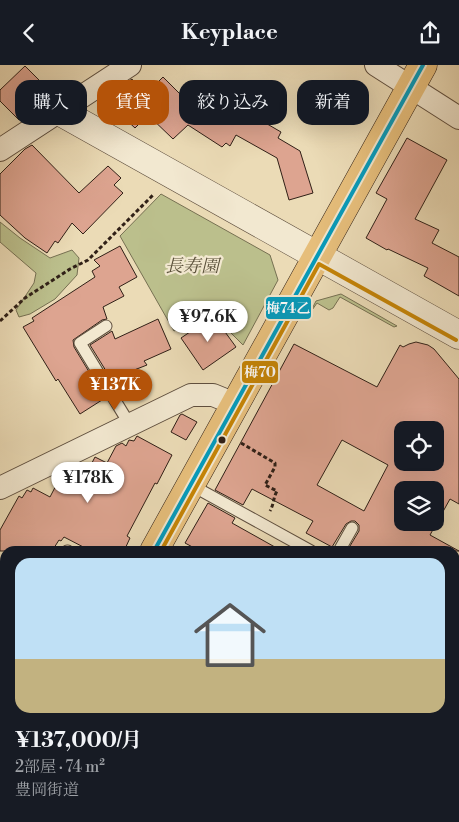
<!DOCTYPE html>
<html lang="ja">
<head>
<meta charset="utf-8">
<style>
  :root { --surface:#171b24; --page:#242831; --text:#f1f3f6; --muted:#9ea1a6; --line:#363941; --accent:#b45309 }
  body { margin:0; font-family:"Libre Bodoni","Noto Serif JP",serif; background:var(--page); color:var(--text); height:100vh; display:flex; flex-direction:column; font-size:19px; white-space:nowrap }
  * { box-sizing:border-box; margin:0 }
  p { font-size:16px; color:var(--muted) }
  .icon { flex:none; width:28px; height:28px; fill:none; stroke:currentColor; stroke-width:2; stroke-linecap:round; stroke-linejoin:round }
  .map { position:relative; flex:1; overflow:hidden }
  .drawer { position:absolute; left:0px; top:481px; width:460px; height:276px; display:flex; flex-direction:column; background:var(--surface); border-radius:15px 15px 0 0; box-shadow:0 5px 20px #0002 }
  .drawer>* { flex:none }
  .hud { position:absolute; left:15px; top:15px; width:430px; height:45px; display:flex; gap:10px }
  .buttons { position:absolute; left:394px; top:356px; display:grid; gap:10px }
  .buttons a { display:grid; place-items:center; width:50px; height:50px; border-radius:10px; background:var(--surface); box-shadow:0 5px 20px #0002; font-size:25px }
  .price { position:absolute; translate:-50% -42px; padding:0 11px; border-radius:18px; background:#fff; color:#222; font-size:16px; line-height:32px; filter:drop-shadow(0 1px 2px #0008) }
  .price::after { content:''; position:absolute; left:50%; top:30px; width:15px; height:11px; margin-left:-8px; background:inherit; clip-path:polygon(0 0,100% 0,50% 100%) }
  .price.current { background:var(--accent); color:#fff }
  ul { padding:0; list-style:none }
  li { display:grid; align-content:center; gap:10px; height:265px; padding:0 15px }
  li+li { border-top:1px solid var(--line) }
  li span { display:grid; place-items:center; height:155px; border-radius:15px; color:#555 }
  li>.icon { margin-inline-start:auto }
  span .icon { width:90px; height:90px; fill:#fffc; stroke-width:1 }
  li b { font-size:21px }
  .tag { padding:0 18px; border-radius:15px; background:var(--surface); box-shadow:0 5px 20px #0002; font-size:18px; line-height:45px }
  .tag.current { background:var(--accent); color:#fff }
  header { display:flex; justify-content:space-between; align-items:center; height:65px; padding:0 15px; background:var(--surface); font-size:22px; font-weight:700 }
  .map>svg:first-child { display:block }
  .green { fill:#bbbf8c; stroke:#767052 }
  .building { fill:#dda490; stroke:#302017; fill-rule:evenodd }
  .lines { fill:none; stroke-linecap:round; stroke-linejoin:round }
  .service-casing { stroke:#5f4f3f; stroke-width:13 }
  .minor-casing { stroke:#5f4f3f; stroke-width:24 }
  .tertiary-casing { stroke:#5f4f3f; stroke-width:29 }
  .primary-casing { stroke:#302017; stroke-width:29 }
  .path { stroke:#302017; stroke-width:3; stroke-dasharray:4 2.5; stroke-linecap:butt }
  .service { stroke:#f2e8d0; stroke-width:11 }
  .minor { stroke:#f2e8d0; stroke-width:22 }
  .tertiary { stroke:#f2e8d0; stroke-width:28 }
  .primary { stroke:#e6be7b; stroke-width:28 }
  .bus-1-casing { stroke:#f2e8d0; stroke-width:8 }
  .bus-2-casing { stroke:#f2e8d0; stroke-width:8 }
  .bus-1 { stroke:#059bbc; stroke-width:4 }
  .bus-2 { stroke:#c58406; stroke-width:4 }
  .bus-dot { fill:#302017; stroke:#f2e8d0; stroke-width:2 }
  .labels { text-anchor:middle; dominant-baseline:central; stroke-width:4.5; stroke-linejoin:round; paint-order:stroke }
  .park-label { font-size:18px; font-style:italic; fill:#5a503a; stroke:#f2e8d0 }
  .line-badge { stroke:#f2e8d0; stroke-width:2 }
  .badge-label { font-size:14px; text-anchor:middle; font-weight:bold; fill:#fff }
</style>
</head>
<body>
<header><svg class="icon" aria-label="back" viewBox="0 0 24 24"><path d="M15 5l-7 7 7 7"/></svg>Keyplace<svg class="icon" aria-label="share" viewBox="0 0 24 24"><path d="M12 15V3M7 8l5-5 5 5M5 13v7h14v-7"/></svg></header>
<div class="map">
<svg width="459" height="757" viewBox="0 0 459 757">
  <rect width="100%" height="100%" fill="#ebdbb6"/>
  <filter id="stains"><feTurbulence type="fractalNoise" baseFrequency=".004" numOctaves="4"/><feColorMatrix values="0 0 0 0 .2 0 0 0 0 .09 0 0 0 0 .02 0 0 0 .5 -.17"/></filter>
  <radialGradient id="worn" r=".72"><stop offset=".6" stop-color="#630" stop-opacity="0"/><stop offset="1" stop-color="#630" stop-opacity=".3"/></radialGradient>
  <path class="green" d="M161,129L270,190L278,215L243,280L209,246L174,266L120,171Z
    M0,157L20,173L50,193L72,185L79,193L77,210L55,234L30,249L19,252L16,245L34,218L36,208L0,177Z
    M341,229L397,261L394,262L340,232L333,243L329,245L317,238L310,248L316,236Z
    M344,752H431L439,757H342Z"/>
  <path class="building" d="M25,1L49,25L19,55L0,36V25Z
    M163,12L207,56L228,24L255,42L250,49L281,67L278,73L300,86L313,128L289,135L277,93L236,70L230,81L226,78L222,82L188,60L173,74L148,50L135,63L122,51L125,49L111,28L132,14L141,28L151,19L153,22Z
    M407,73L447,95L415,154L439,165L432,178L459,192V231L424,211L428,203L388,184L387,185L366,173L387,134L376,128Z
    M32,80L79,128L108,101L121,113L114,120L123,128L83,169L72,158L58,178L55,176L47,188L25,173L0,150V109L25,84Z
    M120,181L137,212L119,222L124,231L103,242L107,254L102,255L73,275L74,282L97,320L93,321L102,335L80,349L58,314L56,316L23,262L34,256L32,253L95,212L92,206L100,201L94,195Z
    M212,252L218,262L220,260L236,282L203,305L181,273Z
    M158,254L171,284L144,296L147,300L111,314L90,280L112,266L115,274Z
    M416,277L428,280L434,284L459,314V439L450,434L430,470L459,486H347L359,466V460L355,456H351L346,459L332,482L306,468L313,456L252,424L243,440L215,425L294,279L377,322L400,280L403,282L409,279ZM402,365H435V398H402ZM342,375L388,400L364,446L317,420ZM402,425H435V458H402Z
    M182,349L197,357L186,375L171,367L180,350Z
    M137,371L172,390L157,419L155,418L127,471L130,473L124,486H91L64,472L61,476L59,475L52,486H0V465L19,431L22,433L27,425L31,427L33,423L50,432L63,407L82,417L95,392L107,398L116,381L122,378L126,381L129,375L134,376Z
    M208,438L235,453L232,458L282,486H200L185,478Z"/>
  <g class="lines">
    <g class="service-casing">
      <path id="service" d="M106,261L80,278L130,360
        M191,420L311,486
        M67,486H68
        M339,486L352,463"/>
    </g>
    <g class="minor-casing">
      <path id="minor" d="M376,0L459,53
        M0,85L130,0
        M0,423L191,330H213L235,339
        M455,528L459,520
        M452,752L459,756
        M330,757L332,752"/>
    </g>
    <g class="tertiary-casing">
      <path id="tertiary" d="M59,46L459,270"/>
    </g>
    <g class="primary-casing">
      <path id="primary" d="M154,486L423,0
        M2,757L5,752"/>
    </g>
    <path class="path" d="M0,256L25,233L70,204L88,195L154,129
      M241,378L275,398V402L265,420L277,426C273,433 274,439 270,446"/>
    <use href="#service" class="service"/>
    <use href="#minor" class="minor"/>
    <use href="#tertiary" class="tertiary"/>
    <use href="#primary" class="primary"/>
    <g class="bus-1-casing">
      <path id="bus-1" d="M154,486L423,0"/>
    </g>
    <g class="bus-2-casing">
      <path id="bus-2" d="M161,486L319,199L456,275"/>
    </g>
    <use href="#bus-1" class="bus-1"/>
    <use href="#bus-2" class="bus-2"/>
  </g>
  <circle class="bus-dot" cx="222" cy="375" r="4.5"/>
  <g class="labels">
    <g class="park-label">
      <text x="192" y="201">長寿園</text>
    </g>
  </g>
  <g class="line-badge">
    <rect x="265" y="231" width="47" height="24" rx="5" fill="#059bbc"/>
    <rect x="241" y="295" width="38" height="24" rx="5" fill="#c58406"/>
  </g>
  <g class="badge-label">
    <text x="288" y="248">梅74乙</text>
    <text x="260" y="312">梅70</text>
  </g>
  <rect width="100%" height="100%" filter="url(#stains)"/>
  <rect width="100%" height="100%" fill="url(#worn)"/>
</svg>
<div class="buttons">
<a><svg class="icon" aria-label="locate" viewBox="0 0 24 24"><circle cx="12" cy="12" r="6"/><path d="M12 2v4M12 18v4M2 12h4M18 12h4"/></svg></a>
<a><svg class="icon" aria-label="layers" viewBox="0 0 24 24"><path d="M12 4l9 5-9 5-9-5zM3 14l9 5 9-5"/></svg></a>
</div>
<b class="price" style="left:208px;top:278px">¥97.6K</b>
<b class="price current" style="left:115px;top:346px">¥137K</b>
<b class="price" style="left:88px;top:439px">¥178K</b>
<div class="hud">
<a class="tag">購入</a>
<a class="tag current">賃貸</a>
<a class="tag">絞り込み</a>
<a class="tag">新着</a>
</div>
<section class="drawer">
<ul>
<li><span style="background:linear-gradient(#bfe0f5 65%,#c2b280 0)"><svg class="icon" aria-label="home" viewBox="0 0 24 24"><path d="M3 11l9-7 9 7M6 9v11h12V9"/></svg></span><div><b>¥137,000/月</b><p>2部屋 · 74 m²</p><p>豊岡街道</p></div></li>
</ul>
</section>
</div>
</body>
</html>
